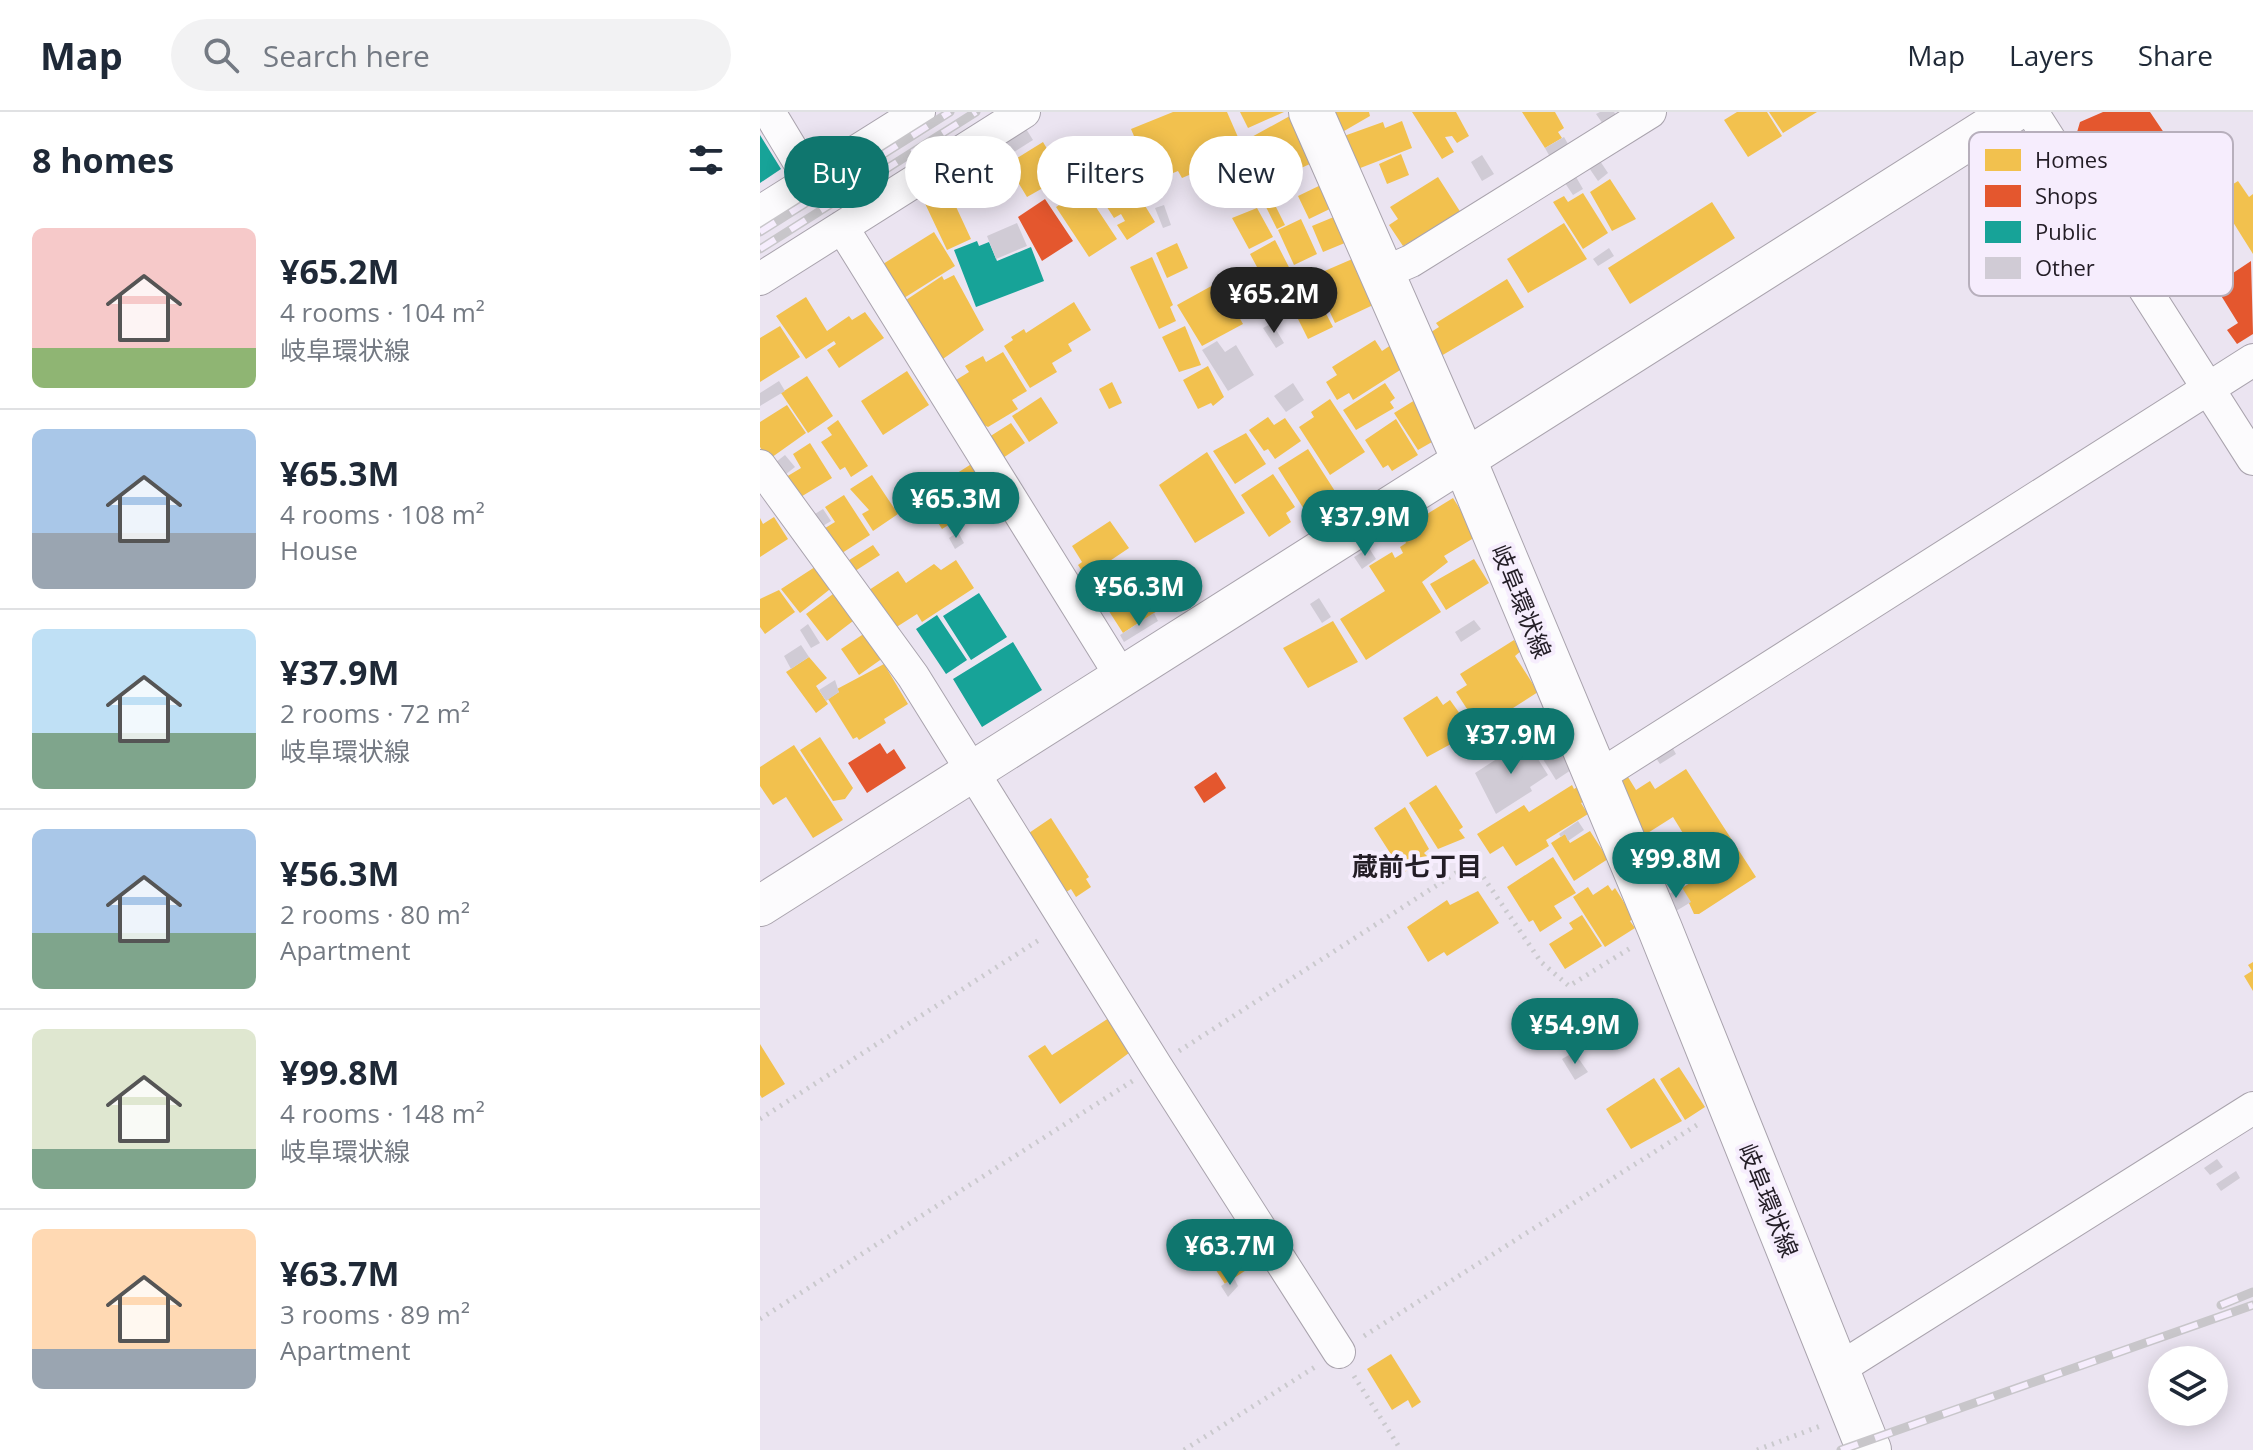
<!DOCTYPE html>
<html lang="en">
<head>
<meta charset="utf-8">
<style>
  :root { --surface:#fff; --page:#f2f2f3; --text:#1f2937; --muted:#747a83; --line:#e0e1e3; --accent:#0f766e }
  body { margin:0; font-family:"Open Sans","Noto Sans JP",sans-serif; background:var(--page); color:var(--text); height:100vh; display:flex; flex-direction:column; font-size:30px; white-space:nowrap }
  * { box-sizing:border-box; margin:0 }
  p { font-size:26px; color:var(--muted) }
  .icon { flex:none; width:44px; height:44px; fill:none; stroke:currentColor; stroke-width:2; stroke-linecap:round; stroke-linejoin:round }
  .map { position:relative; flex:1; overflow:hidden }
  .panel { display:flex; flex-direction:column; background:var(--surface); width:760px }
  .panel>* { flex:none }
  .banner { position:absolute; left:24px; top:24px; width:760px; height:72px; display:flex; gap:16px }
  .tools { position:absolute; left:1388px; top:1234px; display:grid; gap:16px }
  .tools a { display:grid; place-items:center; width:80px; height:80px; border-radius:50%; background:var(--surface); box-shadow:0 4px 20px #0003; font-size:40px }
  .price { position:absolute; translate:-50% -68px; padding:0 18px; border-radius:28px; background:var(--accent); color:#fff; font-size:26px; line-height:52px; filter:drop-shadow(0 2px 4px #0008) }
  .price::after { content:''; position:absolute; left:50%; top:48px; width:24px; height:18px; margin-left:-12px; background:inherit; clip-path:polygon(0 0,100% 0,50% 100%) }
  .price.current { background:#222; color:#fff }
  ul { padding:0; list-style:none }
  li { display:flex; align-items:center; gap:24px; height:200px; padding:0 32px }
  li+li { border-top:2px solid var(--line) }
  li span { display:grid; place-items:center; flex:none; width:224px; height:160px; border-radius:12px; color:#555 }
  li>.icon { margin-inline-start:auto }
  span .icon { width:96px; height:96px; fill:#fffc; stroke-width:1 }
  li b { font-size:34px }
  h2 { display:flex; justify-content:space-between; align-items:center; height:96px; padding:0 32px; font-size:34px }
  .chip { padding:0 28px; border-radius:36px; background:var(--surface); box-shadow:0 4px 20px #0003; font-size:28px; line-height:72px }
  .chip.current { background:var(--accent); color:#fff }
  header { display:flex; align-items:center; gap:48px; box-sizing:border-box; height:112px; padding:0 40px; background:var(--surface); border-bottom:2px solid var(--line) }
  header strong { font-size:38px }
  nav { display:flex; gap:44px; margin-inline-start:auto; font-size:28px }
  .search { width:560px; height:72px; background:var(--page); display:flex; align-items:center; gap:20px; box-sizing:border-box; padding:0 28px; border-radius:44px; color:var(--muted); font-size:30px }
  main { display:flex; flex:1; min-height:0 }
  .map>svg:first-child { display:block }
  .homes { fill:#f2c14e }
  .shops { fill:#e4572e }
  .public { fill:#17a398 }
  .building { fill:#d0cbd5 }
  .lines { fill:none; stroke-linecap:round; stroke-linejoin:round }
  .minor-casing { stroke:#a9a3ad; stroke-width:34 }
  .tertiary-casing { stroke:#a9a3ad; stroke-width:42 }
  .primary-casing { stroke:#a9a3ad; stroke-width:46 }
  .path { stroke:#cac9cd; stroke-width:5; stroke-dasharray:2 6; stroke-linecap:butt }
  .minor { stroke:#fcfbfd; stroke-width:32 }
  .tertiary { stroke:#fcfbfd; stroke-width:40 }
  .primary { stroke:#fcfbfd; stroke-width:44 }
  .rail-casing { stroke:#c8c6ca; stroke-width:9 }
  .rail { stroke:#f6edfd; stroke-width:6; stroke-dasharray:18; stroke-linecap:butt }
  .labels { text-anchor:middle; dominant-baseline:central; stroke-width:8; stroke-linejoin:round; paint-order:stroke }
  .street-label { font-size:24px; fill:#231d26; stroke:#f6edfd }
  .neighbourhood-label { font-size:26px; font-weight:bold; fill:#231d26; stroke:#f6edfd }
  .key { fill:#f6edfd; stroke:#b7afbc; stroke-width:2 }
  .key-label { font-size:22px; fill:#231d26 }
</style>
</head>
<body>
<header>
<strong>Map</strong>
<div class="search"><svg class="icon" aria-label="search" viewBox="0 0 24 24"><circle cx="10" cy="10" r="6"/><path d="M15 15l6 6"/></svg>Search here</div>
<nav><a>Map</a><a>Layers</a><a>Share</a></nav>
</header>
<main>
<section class="panel">
<h2>8 homes<svg class="icon" aria-label="filters" viewBox="0 0 24 24"><path d="M4 7h16M4 17h16"/><circle cx="9" cy="7" r="2"/><circle cx="15" cy="17" r="2"/></svg></h2>
<ul>
<li><span style="background:linear-gradient(#f6c9c9 75%,#8fb573 0)"><svg class="icon" aria-label="home" viewBox="0 0 24 24"><path d="M3 11l9-7 9 7M6 9v11h12V9"/></svg></span><div><b>¥65.2M</b><p>4 rooms · 104 m²</p><p>岐阜環状線</p></div></li>
<li><span style="background:linear-gradient(#a9c7e8 65%,#9aa5b1 0)"><svg class="icon" aria-label="home" viewBox="0 0 24 24"><path d="M3 11l9-7 9 7M6 9v11h12V9"/></svg></span><div><b>¥65.3M</b><p>4 rooms · 108 m²</p><p>House</p></div></li>
<li><span style="background:linear-gradient(#bfe0f5 65%,#7fa58c 0)"><svg class="icon" aria-label="home" viewBox="0 0 24 24"><path d="M3 11l9-7 9 7M6 9v11h12V9"/></svg></span><div><b>¥37.9M</b><p>2 rooms · 72 m²</p><p>岐阜環状線</p></div></li>
<li><span style="background:linear-gradient(#a9c7e8 65%,#7fa58c 0)"><svg class="icon" aria-label="home" viewBox="0 0 24 24"><path d="M3 11l9-7 9 7M6 9v11h12V9"/></svg></span><div><b>¥56.3M</b><p>2 rooms · 80 m²</p><p>Apartment</p></div></li>
<li><span style="background:linear-gradient(#dfe7d0 75%,#7fa58c 0)"><svg class="icon" aria-label="home" viewBox="0 0 24 24"><path d="M3 11l9-7 9 7M6 9v11h12V9"/></svg></span><div><b>¥99.8M</b><p>4 rooms · 148 m²</p><p>岐阜環状線</p></div></li>
<li><span style="background:linear-gradient(#ffd9b3 75%,#9aa5b1 0)"><svg class="icon" aria-label="home" viewBox="0 0 24 24"><path d="M3 11l9-7 9 7M6 9v11h12V9"/></svg></span><div><b>¥63.7M</b><p>3 rooms · 89 m²</p><p>Apartment</p></div></li>
</ul>
</section>
<div class="map">
<svg width="1493" height="1338" viewBox="0 0 1493 1338">
  <rect width="100%" height="100%" fill="#ebe4f1"/>
  <path class="homes" d="M413,0H467L481,32L454,44L457,51L422,66L418,59L393,69L371,17Z
    M480,0H524L488,16Z
    M537,0L561,47L508,71L488,27Z
    M560,0H609L610,4L572,26Z
    M652,0H696L709,24L697,31L692,24L685,25L694,40L682,47Z
    M762,0H795L804,16L798,20L802,26L785,36Z
    M977,0H1007L1022,24L988,45L964,8Z
    M1009,0H1057L1023,21Z
    M642,9L652,36L590,60L584,24L623,10L625,16Z
    M283,30L301,60L294,63L297,68L267,85L250,57L257,53L254,48Z
    M641,42L649,63L627,72L619,52Z
    M678,65L701,101L643,134L629,113L638,107L630,95Z
    M850,67L876,107L852,119L830,80Z
    M1478,69L1489,85L1493,82V142L1456,83Z
    M185,71L211,127L187,138L161,83Z
    M371,71L395,110L367,128L357,113L365,109L361,102L354,106L343,89Z
    M565,71L576,94L549,107L538,84Z
    M324,77L357,127L329,145L296,95Z
    M823,81L848,121L823,137L793,90L804,84L808,90Z
    M513,89L525,113L517,117L505,93Z
    M952,90L975,126L870,192L848,156Z
    M497,96L513,125L489,137L472,106Z
    M581,102L592,128L563,140L552,114Z
    M541,107L557,142L534,153L518,118Z
    M804,111L827,147L768,181L747,147Z
    M174,120L195,154L144,186L123,152Z
    M515,128L533,163L517,172L519,176L511,181L490,142Z
    M417,131L428,156L407,166L396,141Z
    M392,145L413,193L410,195L416,209L399,217L370,155Z
    M597,145L614,180L611,194L575,211L553,164Z
    M495,160L514,195L492,207L488,200L479,205L483,212L442,234L417,193L475,161L480,168Z
    M194,163L224,218L180,249L143,190L182,164L184,168Z
    M747,167L764,195L681,244L668,222L679,215L676,211Z
    M556,182L573,215L548,227L532,195Z
    M46,185L67,219L89,204L92,208L105,200L124,226L79,256L67,238L76,232L74,229L46,247L16,204Z
    M314,190L331,218L308,232L312,239L292,251L297,260L270,276L244,234L253,228L251,225L264,217L266,221Z
    M20,214L40,245L0,270V226Z
    M425,214L441,253L419,260L402,225Z
    M615,228L622,239L634,231L648,253L593,288L589,281L577,288L566,270L577,263L572,255Z
    M243,240L267,279L252,288L258,297L228,315L222,312L196,268L209,260L205,254L223,244L226,250Z
    M448,254L464,285L453,294L451,291L438,297L423,268Z
    M147,259L169,293L123,323L101,289Z
    M47,264L73,304L48,321L21,281Z
    M352,270L362,291L349,297L339,277Z
    M625,271L635,286L630,290L634,296L596,318L583,298Z
    M281,285L298,311L269,330L252,304Z
    M570,287L605,340L570,363L539,315L554,305L551,300Z
    M655,288L679,326L658,338L634,301Z
    M27,293L46,321L8,348L0,335V310Z
    M508,305L514,313L525,306L541,329L515,347L508,337L504,339L489,318Z
    M636,307L658,343L632,359L628,353L623,356L605,328Z
    M78,308L108,354L91,365L85,355L80,358L61,330L72,323L67,316Z
    M251,311L265,331L243,346L229,325Z
    M486,321L506,352L475,372L453,339Z
    M50,331L72,366L39,386L26,365L41,356L33,342Z
    M548,337L580,387L563,398L560,393L547,402L518,356Z
    M447,340L485,401L435,431L399,373Z
    M213,351L233,384L211,398L216,406L208,411L203,404L182,417L161,384Z
    M513,362L535,395L526,401L531,410L509,425L481,383Z
    M112,363L138,402L113,419L102,402L109,398L90,377Z
    M84,383L110,423L79,443L62,418L75,410L65,395Z
    M693,386L717,424L684,444L688,450L662,470L681,500L606,548L580,507L625,479L609,454L632,440L635,446L643,441L640,435L646,431L641,418Z
    M14,405L28,427L0,445V406L3,412Z
    M350,409L369,436L326,465L318,453L322,450L312,434Z
    M113,433L120,443L92,461L86,450Z
    M714,447L729,471L686,498L670,472Z
    M196,448L214,476L162,510L157,502L135,516L109,478L138,459L146,471L174,452L181,458Z
    M378,452L405,494L363,521L336,479Z
    M58,453L74,474L40,501L21,477Z
    M19,478L35,500L5,522L0,515V487Z
    M73,482L93,509L67,529L46,502Z
    M573,509L598,550L548,576L523,536Z
    M105,521L123,546L99,563L81,537Z
    M754,528L761,539L755,544L778,580L720,617L696,580L707,573L700,562Z
    M49,545L67,566L56,574L68,592L56,601L26,560Z
    M124,552L148,592L124,607L126,611L99,628L97,625L93,627L68,587L79,580L77,577Z
    M677,584L683,593L690,588L713,620L667,645L643,606Z
    M60,625L93,676L85,687L73,689L40,638Z
    M34,633L83,708L53,726L26,685L13,693L0,674V655Z
    M926,657L996,765L939,802H934L922,776L951,758L933,729L929,731L913,705L883,724L859,671L868,665L876,678L890,669L895,677Z
    M822,672L825,689L821,691L828,702L786,728L789,734L756,754L743,734L730,742L717,722L764,693L769,700L812,673L814,677Z
    M676,673L703,715L699,718L705,726L678,737L649,691Z
    M645,695L669,737L664,741L668,745L643,761L614,716Z
    M291,706L329,765L326,767L331,775L316,785L311,777L303,782L266,723Z
    M830,719L848,747L814,769L791,731L805,722L810,731Z
    M914,733L917,736L920,734L938,762L911,778L904,766L897,769L889,753L897,748L895,744Z
    M793,745L816,781L794,794L802,806L780,820L773,808L769,810L747,775Z
    M848,773L852,779L855,776L874,806L870,809L875,816L845,835L813,785L828,775L833,783Z
    M718,779L739,811L687,844L684,840L668,850L647,815L687,788L690,793Z
    M822,803L842,834L805,857L789,832L813,817L809,811Z
    M1493,850V879L1484,864L1492,859L1488,853Z
    M352,904L373,938L300,992L268,944L285,933L292,943Z
    M0,932L25,972L2,986L0,983Z
    M919,955L945,995L925,1008L900,967Z
    M894,966L922,1009L871,1037L846,997Z
    M465,1123L473,1135L489,1125L503,1147L465,1172L441,1135Z
    M631,1242L661,1290L652,1296L648,1288L632,1298L607,1257Z"/>
  <path class="shops" d="M1343,0H1390L1417,40L1362,76L1365,81L1358,86L1349,74L1354,71L1335,41L1323,38L1315,27L1320,10Z
    M285,87L313,129L282,149L258,105Z
    M1491,149L1493,222L1477,232L1467,218L1478,211L1457,177L1451,180L1444,170L1469,154L1473,161Z
    M120,631L127,642L134,637L146,656L107,681L88,651Z
    M456,660L466,676L444,691L434,675Z"/>
  <path class="public" d="M0,23L21,57L0,71Z
    M217,129L219,134L229,130L237,149L271,135L284,169L216,195L194,138Z
    M219,481L247,525L211,548L183,504Z
    M177,503L207,548L186,562L156,517Z
    M253,530L282,578L222,615L193,567Z"/>
  <path class="building" d="M840,0H854L856,3L843,12L836,2Z
    M263,12L273,28L251,42L241,26Z
    M804,25L808,32L790,45L785,36Z
    M361,32L370,45L349,59L340,45Z
    M722,43L734,62L722,69L711,50Z
    M836,43L848,61L838,69L825,50Z
    M812,58L823,77L813,83L801,65Z
    M404,93L411,113L403,116L395,96Z
    M257,111L267,134L236,147L227,124Z
    M849,136L854,144L838,154L833,147Z
    M512,211L524,231L516,236L503,216Z
    M457,229L465,240L476,233L494,263L468,279L442,238Z
    M19,269L25,279L0,294V281Z
    M533,271L544,288L526,300L514,284Z
    M25,343L35,355L21,366L11,354Z
    M63,397L71,409L58,417L50,405Z
    M198,420L204,431L195,437L189,426Z
    M609,436L616,447L602,457L594,445Z
    M559,486L571,505L562,511L550,492Z
    M394,501L398,509L364,530L360,523Z
    M714,508L721,517L701,530L695,520Z
    M48,512L60,531L51,536L40,518Z
    M41,533L49,545L31,557L24,544Z
    M75,568L79,580L66,589L59,578Z
    M793,624L814,656L796,668L776,636Z
    M766,628L788,663L770,675L772,679L736,702L715,661Z
    M912,635L916,642L900,652L896,646Z
    M818,709L824,718L808,729L805,722L801,725L799,722Z
    M921,774L931,790L911,802L902,787Z
    M814,940L828,960L815,968L802,947Z
    M1457,1047L1463,1055L1450,1063L1444,1056Z
    M1476,1059L1480,1066L1461,1079L1456,1072Z
    M474,1166L478,1174L468,1185L461,1174Z"/>
  <g class="lines">
    <g class="minor-casing">
      <path id="minor" d="M9,0L50,68
        M1272,0L1493,347
        M0,100L159,0
        M82,115L361,564
        M621,162L651,149L890,0
        M0,167L264,0
        M0,354L153,564L396,954L579,1240
        M836,666L1493,248
        M1077,1258L1493,996"/>
    </g>
    <g class="tertiary-casing">
      <path id="tertiary" d="M0,794L1253,0"/>
    </g>
    <g class="primary-casing">
      <path id="primary" d="M551,0L704,348L900,817L1109,1338"/>
    </g>
    <path class="path" d="M419,939L713,750L781,850L809,874L872,835
      M0,1007L282,826
      M0,1207L374,968
      M604,1224L940,1011
      M594,1264L641,1338
      M424,1338L555,1255
      M997,1338L1063,1313"/>
    <use href="#minor" class="minor"/>
    <use href="#tertiary" class="tertiary"/>
    <use href="#primary" class="primary"/>
    <g class="rail-casing">
      <path id="rail" d="M0,120L190,0
        M0,137L216,0
        M1461,1193L1493,1180
        M1081,1338L1493,1193"/>
    </g>
    <use href="#rail" class="rail"/>
  </g>
  <g class="labels">
    <g class="street-label">
      <text transform="translate(762 489) rotate(68)">岐阜環状線</text>
      <text transform="translate(1009 1088) rotate(68)">岐阜環状線</text>
    </g>
    <g class="neighbourhood-label">
      <text x="657" y="754">蔵前七丁目</text>
    </g>
  </g>
  <rect x="1209" y="20" width="264" height="164" rx="12" class="key"/>
  <rect x="1225" y="37" width="36" height="22" fill="#f2c14e"/>
  <rect x="1225" y="73" width="36" height="22" fill="#e4572e"/>
  <rect x="1225" y="109" width="36" height="22" fill="#17a398"/>
  <rect x="1225" y="145" width="36" height="22" fill="#d0cbd5"/>
  <g class="key-label">
    <text x="1275" y="56">Homes</text>
    <text x="1275" y="92">Shops</text>
    <text x="1275" y="128">Public</text>
    <text x="1275" y="164">Other</text>
  </g>
</svg>
<div class="tools">
<a><svg class="icon" aria-label="layers" viewBox="0 0 24 24"><path d="M12 4l9 5-9 5-9-5zM3 14l9 5 9-5"/></svg></a>
</div>
<b class="price current" style="left:514px;top:223px">¥65.2M</b>
<b class="price" style="left:196px;top:428px">¥65.3M</b>
<b class="price" style="left:605px;top:446px">¥37.9M</b>
<b class="price" style="left:379px;top:516px">¥56.3M</b>
<b class="price" style="left:751px;top:664px">¥37.9M</b>
<b class="price" style="left:916px;top:788px">¥99.8M</b>
<b class="price" style="left:815px;top:954px">¥54.9M</b>
<b class="price" style="left:470px;top:1175px">¥63.7M</b>
<div class="banner">
<a class="chip current">Buy</a>
<a class="chip">Rent</a>
<a class="chip">Filters</a>
<a class="chip">New</a>
</div>
</div>
</main>
</body>
</html>
